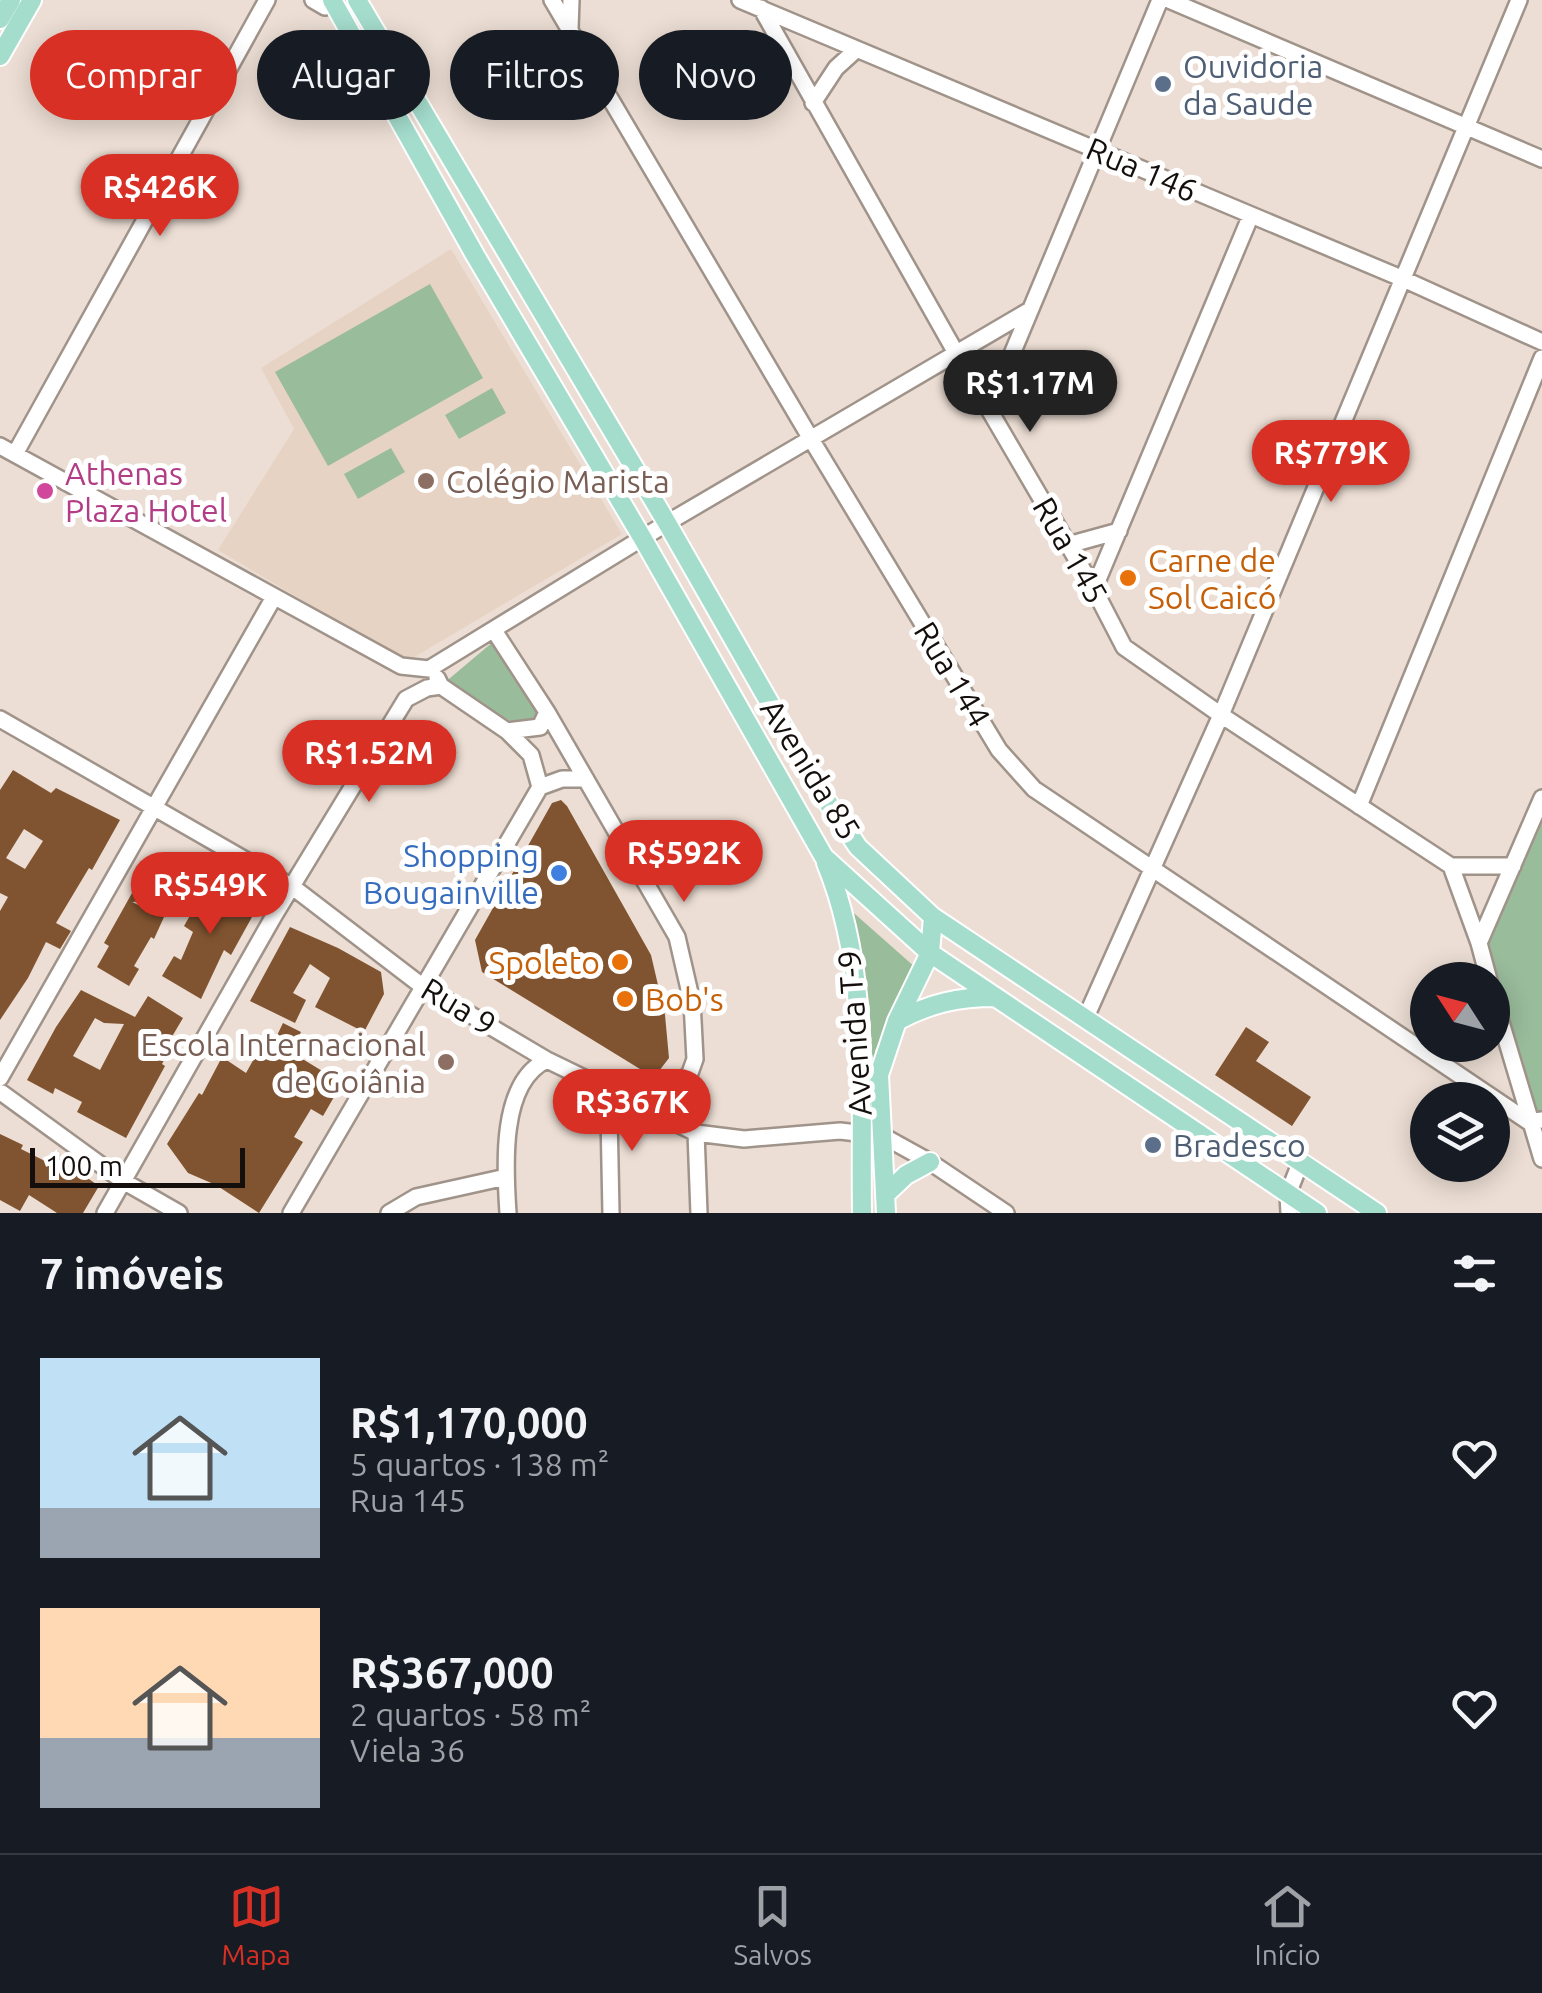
<!DOCTYPE html>
<html lang="pt">
<head>
<meta charset="utf-8">
<style>
  :root { --surface:#171b24; --page:#242831; --text:#f1f3f6; --muted:#9ea1a6; --line:#363941; --accent:#d93025 }
  body { margin:0; font-family:Ubuntu,sans-serif; background:var(--page); color:var(--text); height:100vh; display:flex; flex-direction:column; font-size:38px; white-space:nowrap }
  * { box-sizing:border-box; margin:0 }
  p { font-size:32px; color:var(--muted) }
  .icon { flex:none; width:55px; height:55px; fill:none; stroke:currentColor; stroke-width:2; stroke-linecap:round; stroke-linejoin:round }
  .map { position:relative; height:1213px; overflow:hidden }
  .drawer { display:flex; flex-direction:column; background:var(--surface); flex:1 }
  .drawer>* { flex:none }
  .hud { position:absolute; left:30px; top:30px; width:1000px; height:90px; display:flex; gap:20px }
  .needle { width:65px; rotate:306deg }
  .controls { position:absolute; left:1410px; top:962px; display:grid; gap:20px }
  .controls a { display:grid; place-items:center; width:100px; height:100px; border-radius:50%; background:var(--surface); box-shadow:0 5px 25px #0003; font-size:50px }
  .scale { position:absolute; left:30px; bottom:25px; width:215px; box-sizing:border-box; padding-left:10px; border:5px solid #140f0c; border-top:0; font-size:28px; line-height:35px; white-space:nowrap; color:#140f0c; -webkit-text-stroke:8px #fff; paint-order:stroke }
  .price { position:absolute; translate:-50% -85px; padding:0 22px; border-radius:35px; background:var(--accent); color:#fff; font-size:32px; line-height:65px; filter:drop-shadow(0 2px 5px #0008) }
  .price::after { content:''; position:absolute; left:50%; top:60px; width:30px; height:22px; margin-left:-15px; background:inherit; clip-path:polygon(0 0,100% 0,50% 100%) }
  .price.selected { background:#222; color:#fff }
  ul { padding:0; list-style:none }
  li { display:flex; align-items:center; gap:30px; height:250px; padding:0 40px }
  li span { display:grid; place-items:center; flex:none; width:280px; height:200px; border-radius:0px; color:#555 }
  li>.icon { margin-inline-start:auto }
  span .icon { width:120px; height:120px; fill:#fffc; stroke-width:1 }
  li b { font-size:42px }
  h2 { display:flex; justify-content:space-between; align-items:center; height:120px; padding:0 40px; font-size:42px }
  .pill { padding:0 35px; border-radius:45px; background:var(--surface); box-shadow:0 5px 25px #0003; font-size:35px; line-height:90px }
  .pill.selected { background:var(--accent); color:#fff }
  .dock { display:flex; justify-content:space-around; align-items:center; height:140px; border-top:2px solid var(--line); background:var(--surface); font-size:28px; color:var(--muted) }
  .dock a { display:grid; justify-items:center; gap:5px }
  .dock .selected { color:var(--accent) }
  .map>svg:first-child { display:block }
  .education { fill:#e7d3c4 }
  .green { fill:#99bc9b }
  .building { fill:#805430; fill-rule:evenodd }
  .lines { fill:none; stroke-linecap:round; stroke-linejoin:round }
  .minor-casing { stroke:#a09389; stroke-width:20 }
  .major-casing { stroke:#fff; stroke-width:22 }
  .minor { stroke:#fff; stroke-width:15 }
  .major { stroke:#a5ddcd; stroke-width:18 }
  .service-dot { fill:#5c6f8a; stroke:#fff; stroke-width:4 }
  .education-dot { fill:#8d6e63; stroke:#fff; stroke-width:4 }
  .hotel-dot { fill:#d1479c; stroke:#fff; stroke-width:4 }
  .food-dot { fill:#e8710a; stroke:#fff; stroke-width:4 }
  .shop-dot { fill:#3f7fe0; stroke:#fff; stroke-width:4 }
  .labels { text-anchor:middle; dominant-baseline:central; stroke-width:10; stroke-linejoin:round; paint-order:stroke }
  .service-label { font-size:32px; fill:#4e5e75; stroke:#fff; text-anchor:start }
  .street-label { font-size:32px; fill:#140f0c; stroke:#fff }
  .hotel-label { font-size:32px; fill:#b23c85; stroke:#fff; text-anchor:start }
  .education-label { font-size:32px; fill:#785e54; stroke:#fff; text-anchor:start }
  .food-label { font-size:32px; fill:#c56008; stroke:#fff; text-anchor:start }
  .shop-label { font-size:32px; fill:#366cbe; stroke:#fff; text-anchor:end }
</style>
</head>
<body>
<div class="map">
<svg width="1542" height="1213" viewBox="0 0 1542 1213">
  <rect width="100%" height="100%" fill="#ecded4"/>
  <path class="education" d="M451,249L622,534L406,662L218,550L294,429L261,368Z"/>
  <path class="green" d="M430,284L483,378L328,466L275,372Z
    M492,388L506,413L459,439L445,415Z
    M391,448L405,472L358,499L344,474Z
    M494,641L541,717L536,725H518L443,684Z
    M1542,807V1111H1533L1483,945Z
    M847,907L916,968L875,1051V1102L867,1101Z"/>
  <path class="building" d="M13,770L51,793L56,788L120,820L92,870L89,868L56,923L71,931L60,949L46,942L28,978L0,1020V911L8,897L0,893V790ZM24,829L43,841L25,869L6,858Z
    M561,800L567,806L651,955L665,1015L669,1058L659,1071L640,1069L482,972L475,940L552,803Z
    M150,861L157,866L186,864L187,877L178,897L132,902L164,917L154,939L151,937L134,966L139,969L129,986L97,967L109,946L104,943Z
    M211,879L258,906L231,955L224,950L201,999L162,976L174,956L181,960L193,932L184,926Z
    M290,927L338,948L381,972L384,994L364,1032L315,1007L330,978L310,964L293,993L306,1000L295,1023L250,1001Z
    M81,990L135,1017L148,996L183,1018L170,1040L174,1042L162,1064L165,1066L126,1138L77,1112L82,1102L55,1088L53,1094L27,1080L56,1027ZM95,1018L104,1023L124,1024L100,1070L73,1056Z
    M283,1023L301,1032L291,1052L342,1083L323,1116L311,1109L294,1137L303,1142L259,1213L216,1185L188,1173L167,1144L199,1093L202,1095L222,1057L246,1073L262,1044L270,1050Z
    M1246,1027L1269,1042L1256,1061L1311,1097L1292,1126L1215,1075Z
    M0,1134L23,1145L21,1149L49,1163L54,1155L99,1186L83,1213H57L29,1195L20,1211L0,1200Z"/>
  <g class="lines">
    <g class="minor-casing">
      <path id="minor" d="M313,0L325,7
        M552,0L811,439L999,750L1034,789L1529,1122L1542,1120
        M740,0L1401,278L1542,342
        M1169,0L1542,159
        M761,8L956,353L1094,589L1124,647L1221,715L1451,866H1513
        M570,29L571,0
        M813,103L836,68L857,49
        M989,409L1160,0
        M0,446L401,666L429,669L667,523L1030,310
        M15,454L267,0
        M1068,545L1119,531
        M1094,589L1251,215
        M495,632L547,712L677,937L692,1002L695,1059L690,1073L679,1085L637,1104
        M437,678L441,686L507,731L531,755L540,787
        M0,719L294,888L422,986L547,1060L613,1092L696,1133L744,1139L840,1131L883,1136L930,1162L1006,1213
        M507,731L540,727L547,712
        M1359,806L1542,358
        M1451,866L1479,943
        M1489,980L1479,943L1542,798
        M1492,992L1542,1159
        M1086,1017L1221,715L1519,0
        M0,1078L274,597
        M2,1093L123,1181L179,1213
        M696,1133L699,1213
        M105,1213L275,914L406,699L427,688L441,686
        M291,1213L540,787L562,779H586
        M389,1213L416,1197L506,1177
        M508,1213C505,1169 499,1082 547,1060
        M611,1213L609,1115L613,1092
        M1289,1213L1288,1194L1301,1161"/>
    </g>
    <g class="major-casing">
      <path id="major" d="M332,0L475,255L643,539L824,857L930,953L1317,1213
        M357,0L667,523L820,791L858,847L933,917L1377,1213
        M0,19L11,0
        M0,56L32,0
        M826,863C871,972 860,1097 862,1213
        M897,1021C931,1003 958,997 996,997
        M886,1194L906,1175L930,1162
        M886,1213L879,1075L897,1021L930,953L933,917"/>
    </g>
    <use href="#minor" class="minor"/>
    <use href="#major" class="major"/>
  </g>
  <g class="service-dot">
    <circle cx="1163" cy="84" r="10"/>
    <circle cx="1153" cy="1145" r="10"/>
  </g>
  <g class="education-dot">
    <circle cx="426" cy="481" r="10"/>
    <circle cx="446" cy="1062" r="10"/>
  </g>
  <circle class="hotel-dot" cx="45" cy="491" r="10"/>
  <g class="food-dot">
    <circle cx="1128" cy="578" r="10"/>
    <circle cx="620" cy="962" r="10"/>
    <circle cx="625" cy="999" r="10"/>
  </g>
  <circle class="shop-dot" cx="559" cy="873" r="10"/>
  <g class="labels">
    <g class="service-label">
      <text x="1183" y="66">Ouvidoria<tspan x="1183" dy="37">da Saude</tspan></text>
      <text x="1173" y="1145">Bradesco</text>
    </g>
    <g class="street-label">
      <text transform="translate(1142 169) rotate(23)">Rua 146</text>
      <text transform="translate(1071 550) rotate(60)">Rua 145</text>
      <text transform="translate(953 674) rotate(59)">Rua 144</text>
      <text transform="translate(811 769) rotate(58)">Avenida 85</text>
      <text transform="translate(459 1006) rotate(31)">Rua 9</text>
      <text transform="translate(854 1033) rotate(-94)">Avenida T-9</text>
    </g>
    <g class="hotel-label">
      <text x="65" y="473">Athenas<tspan x="65" dy="37">Plaza Hotel</tspan></text>
    </g>
    <g class="education-label">
      <text x="446" y="481">Colégio Marista</text>
      <text x="426" y="1044" text-anchor="end">Escola Internacional<tspan x="426" dy="37">de Goiânia</tspan></text>
    </g>
    <g class="food-label">
      <text x="1148" y="560">Carne de<tspan x="1148" dy="37">Sol Caicó</tspan></text>
      <text x="600" y="962" text-anchor="end">Spoleto</text>
      <text x="645" y="999">Bob's</text>
    </g>
    <g class="shop-label">
      <text x="539" y="855">Shopping<tspan x="539" dy="37">Bougainville</tspan></text>
    </g>
  </g>
</svg>
<div class="controls">
<a><svg class="needle" viewBox="-14 -14 28 28"><path d="M0-13l5 13h-10z" fill="#e53935"/><path d="M0 13l5-13h-10z" fill="#9ea1a6"/></svg></a>
<a><svg class="icon" aria-label="layers" viewBox="0 0 24 24"><path d="M12 4l9 5-9 5-9-5zM3 14l9 5 9-5"/></svg></a>
</div>
<div class="scale">100 m</div>
<b class="price" style="left:160px;top:239px">R$426K</b>
<b class="price selected" style="left:1030px;top:435px">R$1.17M</b>
<b class="price" style="left:1331px;top:505px">R$779K</b>
<b class="price" style="left:369px;top:805px">R$1.52M</b>
<b class="price" style="left:684px;top:905px">R$592K</b>
<b class="price" style="left:210px;top:937px">R$549K</b>
<b class="price" style="left:632px;top:1154px">R$367K</b>
<div class="hud">
<a class="pill selected">Comprar</a>
<a class="pill">Alugar</a>
<a class="pill">Filtros</a>
<a class="pill">Novo</a>
</div>
</div>
<section class="drawer">
<h2>7 imóveis<svg class="icon" aria-label="filters" viewBox="0 0 24 24"><path d="M4 7h16M4 17h16"/><circle cx="9" cy="7" r="2"/><circle cx="15" cy="17" r="2"/></svg></h2>
<ul>
<li><span style="background:linear-gradient(#bfe0f5 75%,#9aa5b1 0)"><svg class="icon" aria-label="home" viewBox="0 0 24 24"><path d="M3 11l9-7 9 7M6 9v11h12V9"/></svg></span><div><b>R$1,170,000</b><p>5 quartos · 138 m²</p><p>Rua 145</p></div><svg class="icon" aria-label="heart" viewBox="0 0 24 24"><path d="M12 20l-8-8c-3-5 5-10 8-4 3-6 11-1 8 4z"/></svg></li>
<li><span style="background:linear-gradient(#ffd9b3 65%,#9aa5b1 0)"><svg class="icon" aria-label="home" viewBox="0 0 24 24"><path d="M3 11l9-7 9 7M6 9v11h12V9"/></svg></span><div><b>R$367,000</b><p>2 quartos · 58 m²</p><p>Viela 36</p></div><svg class="icon" aria-label="heart" viewBox="0 0 24 24"><path d="M12 20l-8-8c-3-5 5-10 8-4 3-6 11-1 8 4z"/></svg></li>
</ul>
</section>
<nav class="dock">
<a class="selected"><svg class="icon" aria-label="map" viewBox="0 0 24 24"><path d="M3 6l6-2 6 2 6-2v14l-6 2-6-2-6 2zM9 4v14M15 6v14"/></svg>Mapa</a>
<a><svg class="icon" aria-label="saved" viewBox="0 0 24 24"><path d="M7 4h10v16l-5-4-5 4z"/></svg>Salvos</a>
<a><svg class="icon" aria-label="home" viewBox="0 0 24 24"><path d="M3 11l9-7 9 7M6 9v11h12V9"/></svg>Início</a>
</nav>
</body>
</html>
